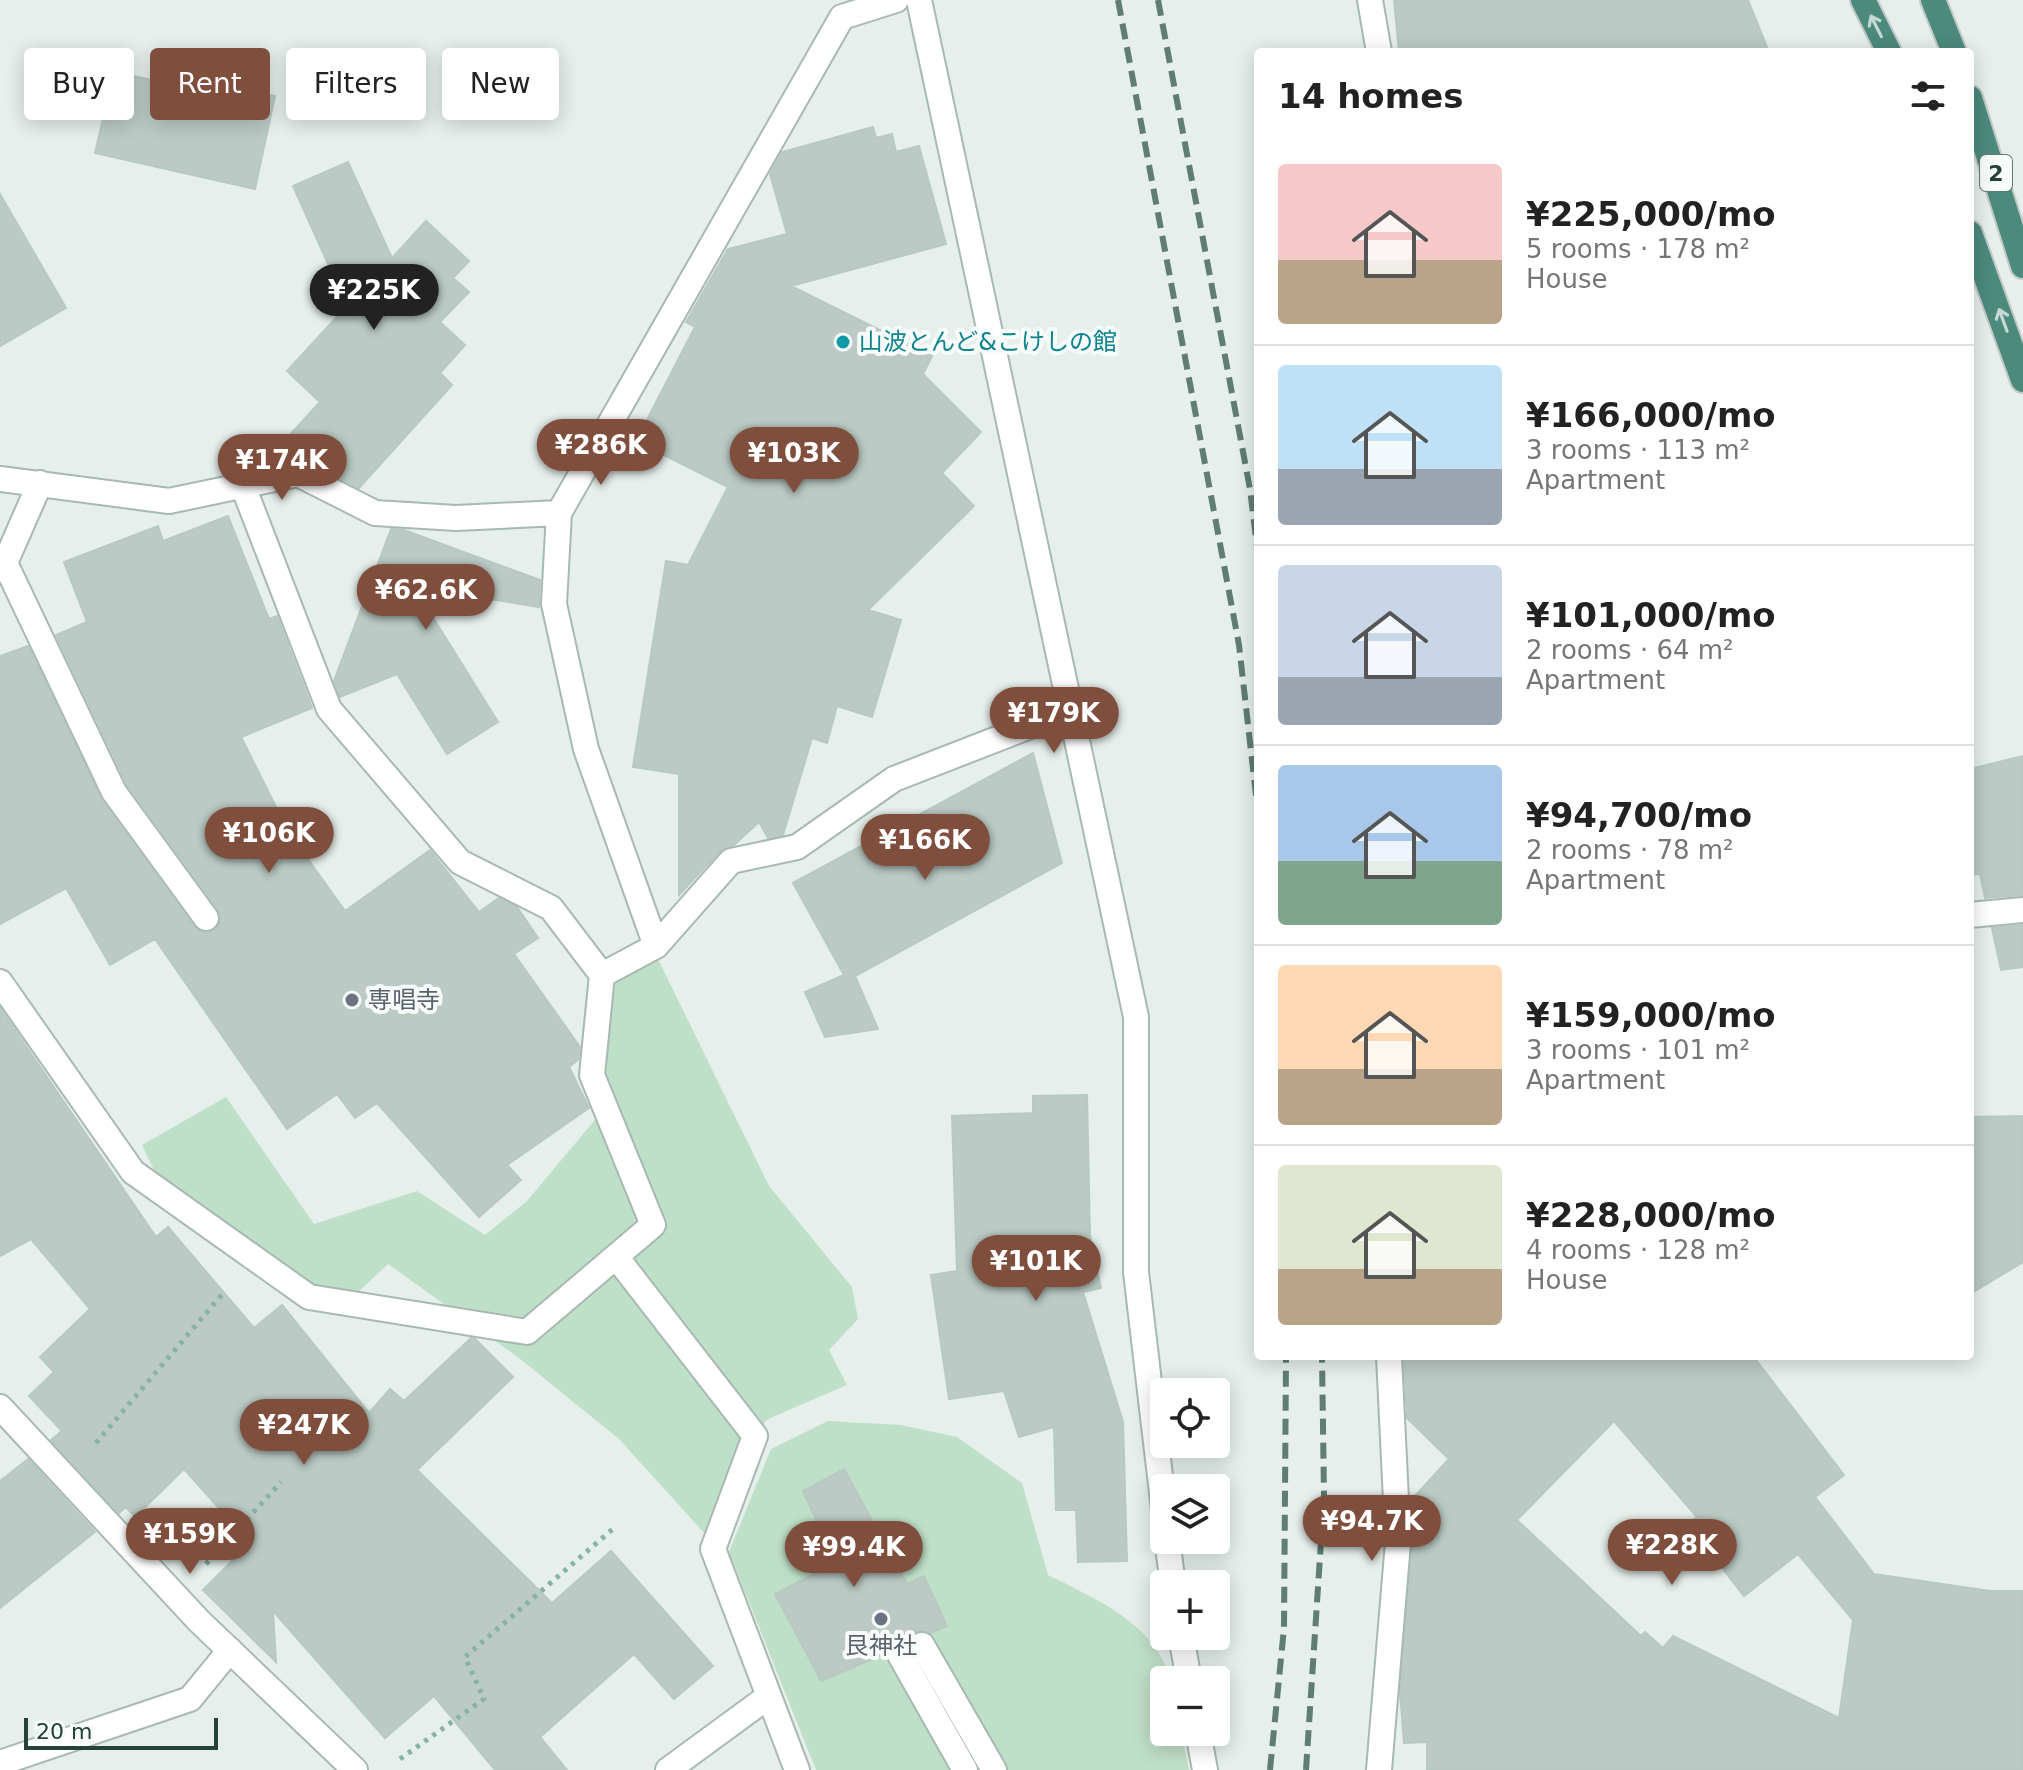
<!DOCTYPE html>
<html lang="en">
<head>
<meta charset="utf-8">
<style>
  :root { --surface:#fff; --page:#f6f6f6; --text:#222; --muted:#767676; --line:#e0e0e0; --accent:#804e3d }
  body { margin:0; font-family:"DejaVu Sans","Noto Sans JP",sans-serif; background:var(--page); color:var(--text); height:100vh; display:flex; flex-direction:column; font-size:30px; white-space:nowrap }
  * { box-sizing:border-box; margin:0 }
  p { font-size:26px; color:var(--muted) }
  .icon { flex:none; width:44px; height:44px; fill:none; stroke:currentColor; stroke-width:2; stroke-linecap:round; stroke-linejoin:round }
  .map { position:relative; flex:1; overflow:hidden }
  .drawer { position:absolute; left:1254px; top:48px; width:720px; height:1312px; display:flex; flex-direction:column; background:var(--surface); border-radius:8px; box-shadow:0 4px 20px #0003 }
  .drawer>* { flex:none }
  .banner { position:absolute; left:24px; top:48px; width:760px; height:72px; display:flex; gap:16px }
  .buttons { position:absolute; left:1150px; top:1378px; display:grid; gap:16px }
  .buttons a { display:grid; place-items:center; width:80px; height:80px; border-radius:8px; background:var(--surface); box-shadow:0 4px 20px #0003; font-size:40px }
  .scale { position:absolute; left:24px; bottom:20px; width:194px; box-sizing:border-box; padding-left:8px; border:4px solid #24423a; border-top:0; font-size:22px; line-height:28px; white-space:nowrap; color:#24423a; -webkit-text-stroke:6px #f7fbf9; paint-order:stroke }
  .price { position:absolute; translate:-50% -68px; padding:0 18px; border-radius:28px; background:var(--accent); color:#fff; font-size:26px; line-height:52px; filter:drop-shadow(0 2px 4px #0008) }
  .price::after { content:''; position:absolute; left:50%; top:48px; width:24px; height:18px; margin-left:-12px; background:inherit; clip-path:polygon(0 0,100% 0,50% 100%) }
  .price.on { background:#222; color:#fff }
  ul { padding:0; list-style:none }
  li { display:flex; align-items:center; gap:24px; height:200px; padding:0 24px }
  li+li { border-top:2px solid var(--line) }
  li span { display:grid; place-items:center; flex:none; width:224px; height:160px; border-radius:8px; color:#555 }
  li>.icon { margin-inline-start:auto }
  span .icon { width:96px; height:96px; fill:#fffc; stroke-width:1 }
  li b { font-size:34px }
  h2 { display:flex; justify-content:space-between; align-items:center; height:96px; padding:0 24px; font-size:34px }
  .tag { padding:0 28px; border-radius:8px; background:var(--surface); box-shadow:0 4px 20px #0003; font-size:28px; line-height:72px }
  .tag.on { background:var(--accent); color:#fff }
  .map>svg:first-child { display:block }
  .green { fill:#bfe0c8 }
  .building { fill:#bbcac4; stroke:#b8c9c2; stroke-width:2; fill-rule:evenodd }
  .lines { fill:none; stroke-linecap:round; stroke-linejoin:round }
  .pedestrian-casing { stroke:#a8b8b2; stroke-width:28 }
  .minor-casing { stroke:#a8b8b2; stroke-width:28 }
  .trunk-casing { stroke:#c2cac8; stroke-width:28 }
  .path { stroke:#86b3a5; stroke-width:5; stroke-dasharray:4 6; stroke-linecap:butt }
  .pedestrian { stroke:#fff; stroke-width:24 }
  .minor { stroke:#fff; stroke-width:24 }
  .trunk { stroke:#4c8a7c; stroke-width:24 }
  .rail { stroke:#5f7d75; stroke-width:6; stroke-dasharray:16 8; stroke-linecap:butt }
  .oneway { stroke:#c4d9d4 }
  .culture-dot { fill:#0f9aa8; stroke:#f7fbf9; stroke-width:3 }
  .worship-dot { fill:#6b7280; stroke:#f7fbf9; stroke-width:3 }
  .labels { text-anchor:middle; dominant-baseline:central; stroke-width:8; stroke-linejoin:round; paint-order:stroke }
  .shield { fill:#f7fbf9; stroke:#637a73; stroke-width:2 }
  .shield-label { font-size:22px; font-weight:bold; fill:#24423a }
  .culture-label { font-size:24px; fill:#0d838f; stroke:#f7fbf9; text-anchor:start }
  .worship-label { font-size:24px; fill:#5b616d; stroke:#f7fbf9; text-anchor:start }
</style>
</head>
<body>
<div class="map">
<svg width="2023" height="1770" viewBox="0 0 2023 1770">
  <rect width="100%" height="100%" fill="#e6efeb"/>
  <path class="green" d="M658,959L769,1186L852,1287L858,1319L829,1350L847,1385L768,1419L738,1452L706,1535L619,1439L519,1358L388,1264L354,1296L313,1288L155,1172L142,1145L226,1097L314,1224L417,1191L485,1235L527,1201L614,1097L600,1071L610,985Z
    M828,1421L901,1425L957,1437L1022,1483L1048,1575C1094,1598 1158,1625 1170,1680H1164V1732H1181L1189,1770H816L729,1552L771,1449Z"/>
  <path class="building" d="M1394,0H1748L1769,52H1399Z
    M163,56L219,68L215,83L275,96L255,189L95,153L114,72L157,81Z
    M873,127L876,138L892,134L896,152L919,146L946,244L791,286L932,356L923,374L981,432L942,473L974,506L868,610L901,620L872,717L837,706L827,743L812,738L783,835L768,838L759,822L734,845L720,851L679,895V774L633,767L666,561L688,565L728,487L636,441L695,327L686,322L728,249L787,234L770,174L782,152Z
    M348,162L392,258L426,221L469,261L453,278L469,292L440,322L465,345L440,373L452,385L359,488L319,468L287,438L320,402L287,371L347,306L293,186Z
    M0,194L66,308L0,346Z
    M228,516L269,619L277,616L312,708L241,737L288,831L345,911L430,850L479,912L499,898L517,907L538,938L514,954L580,1047L578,1060L569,1067L589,1108L507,1165L521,1180L479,1217L377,1103L355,1118L337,1094L287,1129L155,939L110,965L66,888L0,924V656L28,646L102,801L194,927L207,933L219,925L218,909L127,784L56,635L87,622L64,562L158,526L163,541Z
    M391,529L404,530L540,580L539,607L414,587L498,722L447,754L397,674L340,697L334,681Z
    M1033,753L1062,863L855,976L878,1029L825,1037L805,992L844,975L793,883Z
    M2023,756V895L1985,898L1980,874L1970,875V769Z
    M2023,925V967L2001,970L1992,928Z
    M0,1008L156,1237L168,1227L254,1328L282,1305L369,1413L390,1389L404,1401L471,1338L475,1339L513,1377L417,1470L552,1603L611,1551L713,1666L674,1699L634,1654L540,1737L567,1770H495L434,1696L385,1738L273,1611L276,1662L203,1590L250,1543L184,1469L135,1517L126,1507L119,1513L51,1440L62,1431L29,1396L54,1372L40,1357L90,1309L31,1239L0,1256Z
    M1087,1095L1090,1236L1101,1288L1083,1292L1123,1422L1127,1561L1078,1562L1076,1510H1056L1054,1427L1019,1437L1004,1391L949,1399L931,1275L957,1271L952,1116L1033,1113V1096Z
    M2023,1116V1262L1970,1294V1117Z
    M1404,1356H1753L1844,1475L1815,1497L1874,1574L1990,1591H2023V1770H1427V1742L1404,1743L1400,1693L1412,1519L1414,1497L1449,1459L1407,1418ZM1614,1421L1697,1517L1688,1524L1744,1596L1798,1554L1853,1620L1839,1718L1673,1636L1663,1648L1645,1632L1641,1636L1517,1520Z
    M28,1459L95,1532L0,1608V1481Z
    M844,1469L907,1584L924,1576L947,1626L931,1633L916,1631L893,1642L885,1654L821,1681L775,1594L836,1563L803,1491Z"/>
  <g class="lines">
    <g class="pedestrian-casing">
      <path id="pedestrian" d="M965,1770L900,1655L922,1645L994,1770"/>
    </g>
    <g class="minor-casing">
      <path id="minor" d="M919,0L1136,1017V1272L1164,1510
        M1370,0L1379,52
        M0,479L169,501L298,474L375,513L456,518L559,513
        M40,483L5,563L114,792L206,918
        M1970,915L2023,910
        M656,946L731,861L797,847L894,779L1069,711
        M602,975L656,946L586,749L554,604L559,513L842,17L896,0
        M0,982L133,1172L309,1297L527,1332L653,1225L592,1075L602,975L551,908L460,862L329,709L243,486
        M617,1258L755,1436L713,1549L797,1770
        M0,1407L199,1621L355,1770
        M1167,1540L1173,1584
        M1181,1636L1189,1680
        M1198,1732L1205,1770
        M0,1763L190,1699L230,1650
        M668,1770L769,1696
        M1379,1770L1398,1542L1389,1356"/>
    </g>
    <g class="trunk-casing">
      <path id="trunk" d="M1863,0L1889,52
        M1933,0L1954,52
        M1970,98L2023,266
        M1970,233L2023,380"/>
    </g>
    <path class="path" d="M96,1443L224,1292
      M206,1564L281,1482
      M400,1759L484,1699L465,1657L614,1528"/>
    <use href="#pedestrian" class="pedestrian"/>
    <use href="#minor" class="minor"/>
    <use href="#trunk" class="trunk"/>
    <path class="rail" d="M1118,0L1239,645L1258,813
      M1158,0L1250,489L1258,555
      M1270,1770L1284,1628L1286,1356
      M1306,1770L1324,1496L1322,1356"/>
  </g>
  <defs><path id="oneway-shaft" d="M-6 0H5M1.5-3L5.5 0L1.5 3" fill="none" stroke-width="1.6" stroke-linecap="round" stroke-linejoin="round" transform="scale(2)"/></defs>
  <g class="oneway">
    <use href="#oneway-shaft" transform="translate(1876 26) rotate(-117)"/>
    <use href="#oneway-shaft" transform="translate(2003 320) rotate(-110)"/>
  </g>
  <circle class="culture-dot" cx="843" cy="342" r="8"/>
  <g class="worship-dot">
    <circle cx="352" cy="1000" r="8"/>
    <circle cx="881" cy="1619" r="8"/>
  </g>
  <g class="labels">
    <rect class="shield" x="1980" y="155" width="32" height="36" rx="6"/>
    <g class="shield-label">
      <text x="1996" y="173">2</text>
    </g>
    <g class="culture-label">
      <text x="859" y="342">山波とんど&amp;こけしの館</text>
    </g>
    <g class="worship-label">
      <text x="368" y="1000">専唱寺</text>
      <text x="881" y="1646" text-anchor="middle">艮神社</text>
    </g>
  </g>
</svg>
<div class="buttons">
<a><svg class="icon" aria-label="locate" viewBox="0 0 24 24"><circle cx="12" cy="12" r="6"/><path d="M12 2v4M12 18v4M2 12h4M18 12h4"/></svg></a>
<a><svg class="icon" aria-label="layers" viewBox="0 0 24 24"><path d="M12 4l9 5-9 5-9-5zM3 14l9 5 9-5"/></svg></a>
<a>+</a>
<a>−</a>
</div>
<div class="scale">20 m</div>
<b class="price on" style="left:374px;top:332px">¥225K</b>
<b class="price" style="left:601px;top:487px">¥286K</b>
<b class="price" style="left:794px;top:495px">¥103K</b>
<b class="price" style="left:282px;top:502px">¥174K</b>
<b class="price" style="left:426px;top:632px">¥62.6K</b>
<b class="price" style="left:1054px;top:755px">¥179K</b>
<b class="price" style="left:269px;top:875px">¥106K</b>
<b class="price" style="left:925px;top:882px">¥166K</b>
<b class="price" style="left:1036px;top:1303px">¥101K</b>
<b class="price" style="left:304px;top:1467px">¥247K</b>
<b class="price" style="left:1372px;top:1563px">¥94.7K</b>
<b class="price" style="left:190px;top:1576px">¥159K</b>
<b class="price" style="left:1672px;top:1587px">¥228K</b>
<b class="price" style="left:854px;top:1589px">¥99.4K</b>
<div class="banner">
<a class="tag">Buy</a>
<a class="tag on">Rent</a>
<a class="tag">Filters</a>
<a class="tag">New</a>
</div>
<section class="drawer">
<h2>14 homes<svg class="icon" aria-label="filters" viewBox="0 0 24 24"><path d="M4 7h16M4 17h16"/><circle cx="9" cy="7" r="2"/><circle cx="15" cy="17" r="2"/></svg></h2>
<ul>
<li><span style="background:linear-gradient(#f6c9c9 60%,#b9a48a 0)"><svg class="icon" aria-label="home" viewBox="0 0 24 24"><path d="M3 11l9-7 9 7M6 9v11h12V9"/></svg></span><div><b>¥225,000/mo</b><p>5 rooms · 178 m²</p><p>House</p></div></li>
<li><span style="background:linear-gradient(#bfe0f5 65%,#9aa5b1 0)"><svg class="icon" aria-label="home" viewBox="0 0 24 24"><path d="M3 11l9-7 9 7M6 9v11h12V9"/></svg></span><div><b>¥166,000/mo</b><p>3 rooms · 113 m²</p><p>Apartment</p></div></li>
<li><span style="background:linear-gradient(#c9d6e8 70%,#9aa5b1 0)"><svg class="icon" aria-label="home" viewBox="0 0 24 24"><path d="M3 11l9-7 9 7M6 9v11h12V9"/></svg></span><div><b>¥101,000/mo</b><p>2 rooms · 64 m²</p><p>Apartment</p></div></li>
<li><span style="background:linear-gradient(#a9c7e8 60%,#7fa58c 0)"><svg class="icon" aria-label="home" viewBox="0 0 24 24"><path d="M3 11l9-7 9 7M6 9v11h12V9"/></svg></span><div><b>¥94,700/mo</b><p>2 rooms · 78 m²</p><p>Apartment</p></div></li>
<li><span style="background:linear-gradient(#ffd9b3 65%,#b9a48a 0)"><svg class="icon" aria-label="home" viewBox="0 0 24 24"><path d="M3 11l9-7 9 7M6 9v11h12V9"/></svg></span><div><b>¥159,000/mo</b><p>3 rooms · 101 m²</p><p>Apartment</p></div></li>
<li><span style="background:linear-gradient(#dfe7d0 65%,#b9a48a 0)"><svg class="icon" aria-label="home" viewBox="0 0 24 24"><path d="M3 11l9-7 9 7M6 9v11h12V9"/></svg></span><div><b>¥228,000/mo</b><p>4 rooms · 128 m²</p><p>House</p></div></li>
</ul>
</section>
</div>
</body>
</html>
